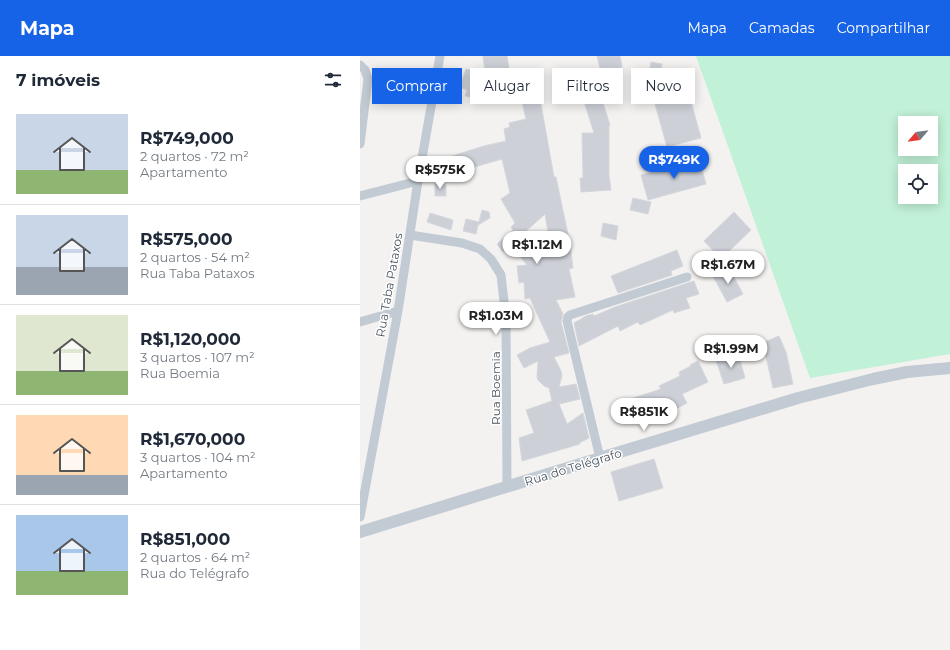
<!DOCTYPE html>
<html lang="pt">
<head>
<meta charset="utf-8">
<style>
  :root { --surface:#fff; --page:#f2f2f3; --text:#1f2937; --muted:#747a83; --line:#e0e1e3; --accent:#1763e8 }
  body { margin:0; font-family:Montserrat,sans-serif; background:var(--page); color:var(--text); height:100vh; display:flex; flex-direction:column; font-size:15px; white-space:nowrap }
  * { box-sizing:border-box; margin:0 }
  p { font-size:13px; color:var(--muted) }
  .icon { flex:none; width:22px; height:22px; fill:none; stroke:currentColor; stroke-width:2; stroke-linecap:round; stroke-linejoin:round }
  .map { position:relative; flex:1; overflow:hidden }
  .panel { display:flex; flex-direction:column; background:var(--surface); width:360px }
  .panel>* { flex:none }
  .guide { position:absolute; left:12px; top:12px; width:380px; height:36px; display:flex; gap:8px }
  .needle { width:26px; rotate:241deg }
  .fabs { position:absolute; left:538px; top:60px; display:grid; gap:8px }
  .fabs a { display:grid; place-items:center; width:40px; height:40px; border-radius:0px; background:var(--surface); box-shadow:0 2px 10px #0003; font-size:20px }
  .price { position:absolute; translate:-50% -34px; padding:0 9px; border-radius:14px; background:#fff; color:#222; font-size:13px; line-height:26px; filter:drop-shadow(0 1px 2px #0008) }
  .price::after { content:''; position:absolute; left:50%; top:24px; width:12px; height:9px; margin-left:-6px; background:inherit; clip-path:polygon(0 0,100% 0,50% 100%) }
  .price.selected { background:var(--accent); color:#fff }
  ul { padding:0; list-style:none }
  li { display:flex; align-items:center; gap:12px; height:100px; padding:0 16px }
  li+li { border-top:1px solid var(--line) }
  li span { display:grid; place-items:center; flex:none; width:112px; height:80px; border-radius:0px; color:#555 }
  li>.icon { margin-inline-start:auto }
  span .icon { width:48px; height:48px; fill:#fffc; stroke-width:1 }
  li b { font-size:17px }
  h2 { display:flex; justify-content:space-between; align-items:center; height:48px; padding:0 16px; font-size:17px }
  .pill { padding:0 14px; border-radius:0px; background:var(--surface); box-shadow:0 2px 10px #0003; font-size:14px; line-height:36px }
  .pill.selected { background:var(--accent); color:#fff }
  header { display:flex; align-items:center; gap:24px; box-sizing:border-box; height:56px; padding:0 20px; background:var(--accent); color:#fff }
  header strong { font-size:19px }
  nav { display:flex; gap:22px; margin-inline-start:auto; font-size:14px }
  main { display:flex; flex:1; min-height:0 }
  .map>svg:first-child { display:block }
  .green { fill:#c1f1d7; fill-rule:evenodd }
  .building { fill:#cdd0d7; stroke:#d5d7dd; fill-rule:evenodd }
  .lines { fill:none; stroke-linecap:round; stroke-linejoin:round }
  .minor { stroke:#c2cbd3; stroke-width:9 }
  .tertiary { stroke:#c2cbd3; stroke-width:12 }
  .labels { text-anchor:middle; dominant-baseline:central; stroke-width:3; stroke-linejoin:round; paint-order:stroke }
  .street-label { font-size:12px; fill:#49535f; stroke:#fff }
</style>
</head>
<body>
<header>
<strong>Mapa</strong>
<nav><a>Mapa</a><a>Camadas</a><a>Compartilhar</a></nav>
</header>
<main>
<section class="panel">
<h2>7 imóveis<svg class="icon" aria-label="filters" viewBox="0 0 24 24"><path d="M4 7h16M4 17h16"/><circle cx="9" cy="7" r="2"/><circle cx="15" cy="17" r="2"/></svg></h2>
<ul>
<li><span style="background:linear-gradient(#c9d6e8 70%,#8fb573 0)"><svg class="icon" aria-label="home" viewBox="0 0 24 24"><path d="M3 11l9-7 9 7M6 9v11h12V9"/></svg></span><div><b>R$749,000</b><p>2 quartos · 72 m²</p><p>Apartamento</p></div></li>
<li><span style="background:linear-gradient(#c9d6e8 65%,#9aa5b1 0)"><svg class="icon" aria-label="home" viewBox="0 0 24 24"><path d="M3 11l9-7 9 7M6 9v11h12V9"/></svg></span><div><b>R$575,000</b><p>2 quartos · 54 m²</p><p>Rua Taba Pataxos</p></div></li>
<li><span style="background:linear-gradient(#dfe7d0 70%,#8fb573 0)"><svg class="icon" aria-label="home" viewBox="0 0 24 24"><path d="M3 11l9-7 9 7M6 9v11h12V9"/></svg></span><div><b>R$1,120,000</b><p>3 quartos · 107 m²</p><p>Rua Boemia</p></div></li>
<li><span style="background:linear-gradient(#ffd9b3 75%,#9aa5b1 0)"><svg class="icon" aria-label="home" viewBox="0 0 24 24"><path d="M3 11l9-7 9 7M6 9v11h12V9"/></svg></span><div><b>R$1,670,000</b><p>3 quartos · 104 m²</p><p>Apartamento</p></div></li>
<li><span style="background:linear-gradient(#a9c7e8 70%,#8fb573 0)"><svg class="icon" aria-label="home" viewBox="0 0 24 24"><path d="M3 11l9-7 9 7M6 9v11h12V9"/></svg></span><div><b>R$851,000</b><p>2 quartos · 64 m²</p><p>Rua do Telégrafo</p></div></li>
</ul>
</section>
<div class="map">
<svg width="590" height="594" viewBox="0 0 590 594">
  <rect width="100%" height="100%" fill="#f4f2f1"/>
  <path class="green" d="M336,0H590V298L450,322ZM545,67H571V93H545ZM545,115H571V141H545Z"/>
  <path class="building" d="M123,0H147L153,36L125,41L124,44L105,40L107,34L100,31L106,13L125,17Z
    M237,0H260L263,16L242,21Z
    M291,6L302,8L297,35L326,27L341,82L307,91L290,30L287,29Z
    M238,31L250,69L249,70V120L251,134L221,136L220,122H223L222,77H234L221,36Z
    M179,37L194,121H196L210,188L213,212L209,213L215,241L196,244L203,258L201,266L209,297L194,301L201,315L202,320L199,331L216,328L220,343L199,348L207,368L223,357L229,382L219,387L220,388L162,405L159,382L174,377L166,354L192,345L189,332L184,330L178,324L177,321L178,305L164,312L157,299L170,292L190,286L170,242L165,243L164,226L159,227L157,210L167,209L155,194L154,187L143,196L137,188L153,174L151,171L155,167L141,143L150,137L142,103L94,117L89,101L124,90L146,85L144,73L150,71L149,67L166,63L161,41ZM185,158L190,188L176,190L165,176Z
    M339,103L346,128L288,144L281,119Z
    M75,128L86,129V140H75Z
    M273,142L291,146L288,158L270,154Z
    M122,154L129,156L130,162L118,169L116,178L103,175L106,163L119,166Z
    M374,156L391,174L361,203L344,185Z
    M70,157L93,164L91,174L67,166Z
    M243,167L258,170L256,184L241,180Z
    M317,194L323,210L311,215L312,219L258,237L251,220Z
    M369,212L383,238L367,246L353,220Z
    M334,225L339,238L326,242L330,252L314,257L313,254L280,269L278,266L260,275L258,270L219,290L214,267L226,260L233,258L234,260L255,251Z
    M419,280L426,296L433,328L413,332L405,296L394,300L390,292Z
    M378,297L385,322L364,328L356,304Z
    M338,305L348,326L322,338L327,347L312,355L281,365L278,354L268,358L264,345L301,333L299,330L320,320L319,316L331,310L330,309Z
    M294,403L303,432L259,445L251,416Z"/>
  <g class="lines">
    <path class="minor" d="M0,9L5,14L8,23L0,88
      M0,140L58,125
      M50,179L102,187L120,193L131,203L141,219L146,263L147,431
      M0,266L38,255
      M240,402L207,265L208,261L210,259L327,221
      M0,461L38,255L58,125L80,0"/>
    <path class="tertiary" d="M0,476L240,402L438,342L513,323L547,316L590,312"/>
  </g>
  <g class="labels">
    <g class="street-label">
      <text transform="translate(29 229) rotate(-80)">Rua Taba Pataxos</text>
      <text transform="translate(135 332) rotate(-90)">Rua Boemia</text>
      <text transform="translate(213 411) rotate(-17)">Rua do Telégrafo</text>
    </g>
  </g>
</svg>
<div class="fabs">
<a><svg class="needle" viewBox="-14 -14 28 28"><path d="M0-13l5 13h-10z" fill="#e53935"/><path d="M0 13l5-13h-10z" fill="#747a83"/></svg></a>
<a><svg class="icon" aria-label="locate" viewBox="0 0 24 24"><circle cx="12" cy="12" r="6"/><path d="M12 2v4M12 18v4M2 12h4M18 12h4"/></svg></a>
</div>
<b class="price selected" style="left:314px;top:124px">R$749K</b>
<b class="price" style="left:80px;top:134px">R$575K</b>
<b class="price" style="left:177px;top:209px">R$1.12M</b>
<b class="price" style="left:368px;top:229px">R$1.67M</b>
<b class="price" style="left:136px;top:280px">R$1.03M</b>
<b class="price" style="left:371px;top:313px">R$1.99M</b>
<b class="price" style="left:284px;top:376px">R$851K</b>
<div class="guide">
<a class="pill selected">Comprar</a>
<a class="pill">Alugar</a>
<a class="pill">Filtros</a>
<a class="pill">Novo</a>
</div>
</div>
</main>
</body>
</html>
